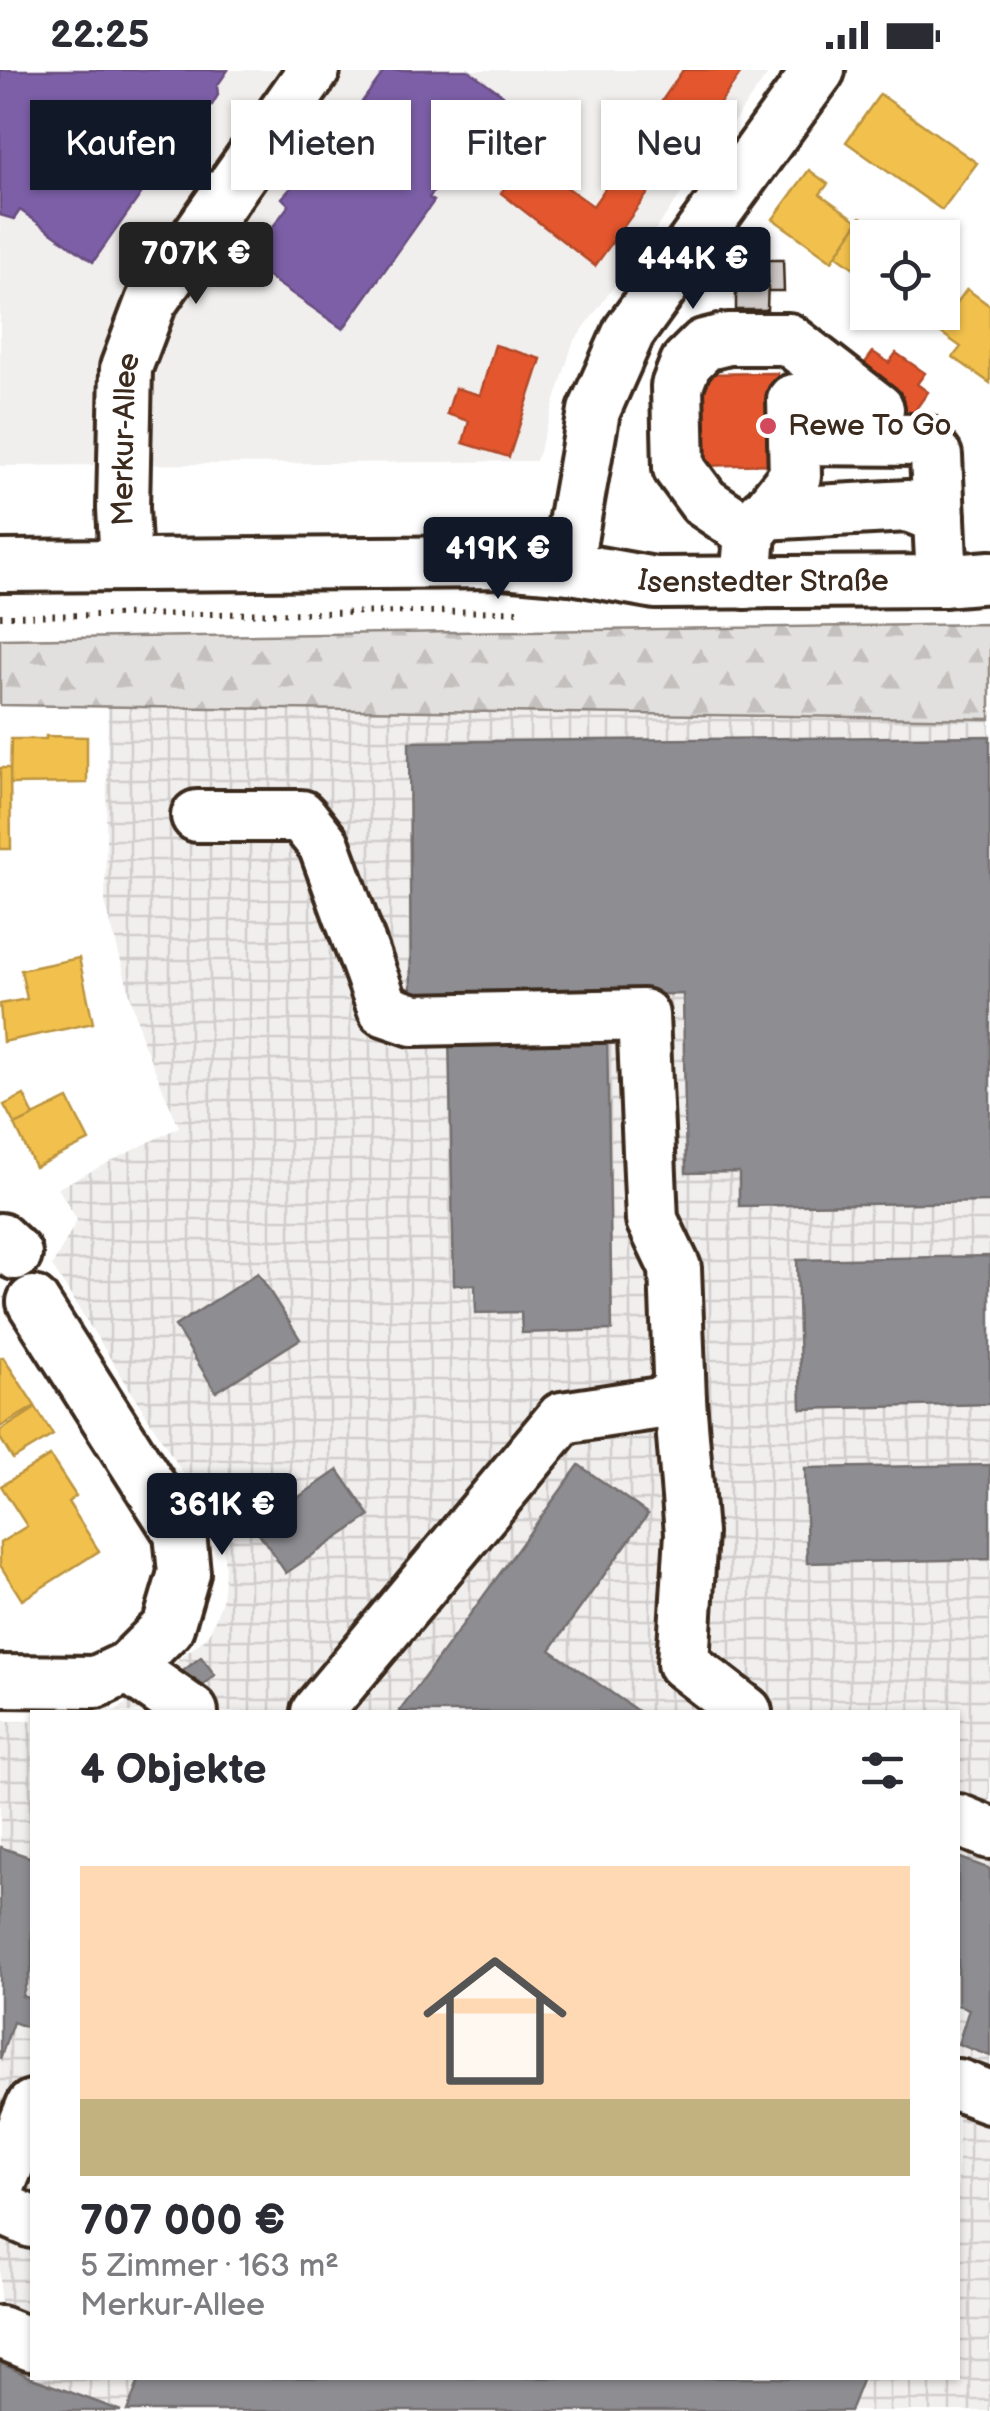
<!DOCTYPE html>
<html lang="de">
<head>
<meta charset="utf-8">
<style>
  :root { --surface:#fff; --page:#f2f2f3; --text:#2b2b33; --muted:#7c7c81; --line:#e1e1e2; --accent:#111827 }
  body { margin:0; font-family:"Balsamiq Sans",sans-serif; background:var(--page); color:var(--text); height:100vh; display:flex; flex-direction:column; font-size:38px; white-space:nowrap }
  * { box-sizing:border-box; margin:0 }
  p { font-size:32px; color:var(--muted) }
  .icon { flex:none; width:55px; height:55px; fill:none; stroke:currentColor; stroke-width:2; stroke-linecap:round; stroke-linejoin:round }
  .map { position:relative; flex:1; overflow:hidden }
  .side { position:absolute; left:30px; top:1640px; width:930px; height:670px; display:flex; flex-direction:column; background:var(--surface); border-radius:0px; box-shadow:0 2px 8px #0004 }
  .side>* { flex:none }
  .top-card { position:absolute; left:30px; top:30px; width:930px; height:90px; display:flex; gap:20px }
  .fabs { position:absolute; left:850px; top:150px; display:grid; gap:20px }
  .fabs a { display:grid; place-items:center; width:110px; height:110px; border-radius:0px; background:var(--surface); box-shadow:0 2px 8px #0004; font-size:50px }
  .price { position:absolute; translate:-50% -85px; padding:0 22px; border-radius:10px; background:var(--accent); color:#fff; font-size:32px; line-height:65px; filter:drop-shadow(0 2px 5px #0008) }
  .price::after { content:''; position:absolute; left:50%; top:60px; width:30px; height:22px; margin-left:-15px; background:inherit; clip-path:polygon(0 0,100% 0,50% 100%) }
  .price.current { background:#222; color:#fff }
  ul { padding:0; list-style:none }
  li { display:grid; align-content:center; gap:20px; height:530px; padding:0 50px }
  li+li { border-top:2px solid var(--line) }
  li span { display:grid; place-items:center; height:310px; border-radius:0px; color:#555 }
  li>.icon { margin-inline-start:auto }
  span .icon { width:180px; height:180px; fill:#fffc; stroke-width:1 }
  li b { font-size:42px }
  h2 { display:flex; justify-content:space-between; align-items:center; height:120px; padding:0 50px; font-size:42px }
  .pill { padding:0 35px; border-radius:0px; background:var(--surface); box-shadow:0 2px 8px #0004; font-size:35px; line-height:90px }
  .pill.current { background:var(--accent); color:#fff }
  .status { display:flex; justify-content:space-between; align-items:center; height:70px; padding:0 50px; background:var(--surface); direction:ltr }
  .status svg { height:28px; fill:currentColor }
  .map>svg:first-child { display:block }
  .built { fill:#f1efee }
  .industrial { fill:url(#industrial-grid) }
  .forest { fill:url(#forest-firs); stroke:#8e857e; stroke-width:2.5 }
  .homes { fill:#f2c14e; stroke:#bb9440; stroke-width:2.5 }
  .shops { fill:#e4572e; stroke:#b14a29; stroke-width:2.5 }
  .offices { fill:#7b5ea7; stroke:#684e7e; stroke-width:2.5 }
  .industry { fill:#8d8d92; stroke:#746f6f; stroke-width:2.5 }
  .building { fill:#cfcac7; stroke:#3b2a1e; stroke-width:2.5 }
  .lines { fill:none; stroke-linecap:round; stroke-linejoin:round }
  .minor-casing { stroke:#3b2a1e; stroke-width:58 }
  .path { stroke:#3b2a1e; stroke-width:6; stroke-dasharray:2.5 8; stroke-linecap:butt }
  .minor { stroke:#fff; stroke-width:50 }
  .poi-dot { fill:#d1495b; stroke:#fff; stroke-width:4 }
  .labels { text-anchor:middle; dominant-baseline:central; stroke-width:10; stroke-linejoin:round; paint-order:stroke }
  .poi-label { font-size:30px; fill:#3b2a1e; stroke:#fff; text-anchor:start }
  .street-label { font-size:30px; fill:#3b2a1e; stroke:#fff }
</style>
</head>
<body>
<div class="status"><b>22:25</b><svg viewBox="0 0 49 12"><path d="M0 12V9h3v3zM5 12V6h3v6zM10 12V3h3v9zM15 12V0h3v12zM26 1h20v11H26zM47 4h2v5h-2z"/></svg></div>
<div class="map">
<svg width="990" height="2341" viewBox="0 0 990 2341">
  <defs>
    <pattern id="industrial-grid" width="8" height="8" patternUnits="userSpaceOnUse" patternTransform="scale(2.5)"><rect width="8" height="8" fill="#f1efee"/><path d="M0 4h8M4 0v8" fill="none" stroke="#d0cdcc"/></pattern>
    <pattern id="forest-firs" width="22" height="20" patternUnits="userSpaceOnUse" patternTransform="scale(2.5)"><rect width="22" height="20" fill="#e2e0de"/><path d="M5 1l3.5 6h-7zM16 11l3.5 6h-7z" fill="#c3c0be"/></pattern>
  </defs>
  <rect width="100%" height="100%" fill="#fff"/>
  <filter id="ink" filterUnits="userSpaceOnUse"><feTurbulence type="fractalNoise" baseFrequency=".01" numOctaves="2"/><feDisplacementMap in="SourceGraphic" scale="20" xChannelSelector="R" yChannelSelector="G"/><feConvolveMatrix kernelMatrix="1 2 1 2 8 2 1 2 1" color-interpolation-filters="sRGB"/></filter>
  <g filter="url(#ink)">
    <path class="built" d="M0,0H771L573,273L536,391L0,396Z"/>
    <path class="industrial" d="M108,637L990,649V2341H0V1651H32V2308H958V1642H115L209,1565L222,1531L225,1497L222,1465L52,1196L77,1150L58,1118L179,1057L143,972L105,833Z"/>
    <path class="forest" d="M990,554V649L0,635V569Z"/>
    <path class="homes" d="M880,24L977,93L942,140L846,72Z
      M809,100L828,114L820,124L859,152L832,191L773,149Z
      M861,147L891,168H868V208L836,185Z
      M967,219L990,236V313L953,287L961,277L937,260Z
      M46,666L87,667V713L10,714L11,669H46Z
      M0,698H10L11,779H0Z
      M79,888L93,953L3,972L0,934L27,929L21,900Z
      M24,1025L34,1046L15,1055L4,1035Z
      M68,1029L89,1071L35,1097L15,1055Z
      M3,1287L35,1336L0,1357V1288Z
      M36,1338L53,1365L13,1389L0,1368V1361Z
      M50,1386L76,1426L68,1432L99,1481L22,1530L0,1495V1473L27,1456L1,1416Z"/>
    <path class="shops" d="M683,0H736L741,3L697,66L657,38Z
      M526,88L593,136L625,90L656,112L595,196L501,123Z
      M495,275L541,289L509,387L463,373L469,351L447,344L455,318L480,325Z
      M873,282L889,293L896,283L925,303L917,314L928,322L911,346L856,305Z
      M777,303L778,394L700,396L698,304Z"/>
    <path class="offices" d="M0,0H228L217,16L218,25L212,35L203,36L93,192L20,140L14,149L0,145Z
      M385,0H468L503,25L429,128L434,131L343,259L247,192L289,135L282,128L311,95L315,97Z"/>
    <path class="industry" d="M990,666V1132L739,1136V1102L686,1103L683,924L411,926L409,672Z
      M607,961L612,1260L522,1263L521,1242L476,1243L475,1215H454L449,964Z
      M990,1186V1334L801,1339L797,1190Z
      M258,1203L300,1269L216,1322L175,1256Z
      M579,1395L648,1444L550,1580L639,1642H399Z
      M990,1395V1489L807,1493L805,1398Z
      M338,1400L370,1446L286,1503L255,1457Z
      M201,1587L215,1605L198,1620L183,1601Z
      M0,1777L32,1788V1896L22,1926L32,1929V1959L13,1952L0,1989Z
      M958,1787L990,1799V1986L958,1974L969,1939L958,1935Z
      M0,2293L32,2308L121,2341H0Z
      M140,2308H863L850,2341H127Z"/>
    <path class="building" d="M767,190H783L784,221H768Z
      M736,209H768L767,240H736Z"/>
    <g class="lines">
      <g class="minor-casing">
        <g id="minor">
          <path d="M794,369L793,330L845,328L873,337"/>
          <path d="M763,444L908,436L939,448"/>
          <path d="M750,463L704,432L679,398L677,316L686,293L704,275L728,269H788L878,339"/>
          <path id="s1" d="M126,494L123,438L126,298L151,232L314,0"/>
          <path id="s2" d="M0,496L503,492L571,498L655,513L942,511L990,507"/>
          <path d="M571,498L570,476L594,341L629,262L819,0"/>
          <path d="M746,513L750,463L795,406L794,369L923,370L936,386L942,511"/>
          <path d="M197,746H301L324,775L384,940L413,950L643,945L652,1150L675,1198L680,1330L691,1463L683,1593L746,1642"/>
          <path d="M0,1169L16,1184"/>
          <path d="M128,1597L192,1642"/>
          <path d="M0,1611L96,1612L128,1597L168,1557L184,1503L180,1463L33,1232"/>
          <path d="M317,1642L562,1348L680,1330"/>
          <path d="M958,1750L990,1763"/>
          <path d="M958,2015L990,2027"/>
          <path d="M0,2114L32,2036"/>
          <path d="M0,2138L32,2152"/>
          <path d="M0,2262L32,2275"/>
        </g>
      </g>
      <path class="path" d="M0,546L524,541"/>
      <use href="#minor" class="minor"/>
    </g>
  </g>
  <circle class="poi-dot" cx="768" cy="356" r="10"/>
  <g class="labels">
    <g class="poi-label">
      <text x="788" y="356">Rewe To Go</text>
    </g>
    <g class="street-label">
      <text stroke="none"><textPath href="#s1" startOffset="125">Merkur-Allee</textPath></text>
      <text stroke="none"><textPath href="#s2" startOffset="765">Isenstedter Straße</textPath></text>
    </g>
  </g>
</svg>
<div class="fabs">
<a><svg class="icon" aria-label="locate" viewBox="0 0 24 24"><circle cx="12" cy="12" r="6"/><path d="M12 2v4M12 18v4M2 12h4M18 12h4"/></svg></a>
</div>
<b class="price current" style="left:196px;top:237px">707K €</b>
<b class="price" style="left:693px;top:242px">444K €</b>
<b class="price" style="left:498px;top:532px">419K €</b>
<b class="price" style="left:222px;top:1488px">361K €</b>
<div class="top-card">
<a class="pill current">Kaufen</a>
<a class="pill">Mieten</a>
<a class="pill">Filter</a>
<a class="pill">Neu</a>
</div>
<section class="side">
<h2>4 Objekte<svg class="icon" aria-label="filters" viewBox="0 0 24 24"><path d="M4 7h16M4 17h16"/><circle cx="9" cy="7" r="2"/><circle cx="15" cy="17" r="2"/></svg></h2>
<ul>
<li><span style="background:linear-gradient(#ffd9b3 75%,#c2b280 0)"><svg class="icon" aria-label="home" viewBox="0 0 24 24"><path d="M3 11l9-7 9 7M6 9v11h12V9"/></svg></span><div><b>707 000 €</b><p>5 Zimmer · 163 m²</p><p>Merkur-Allee</p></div></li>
</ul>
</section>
</div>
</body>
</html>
